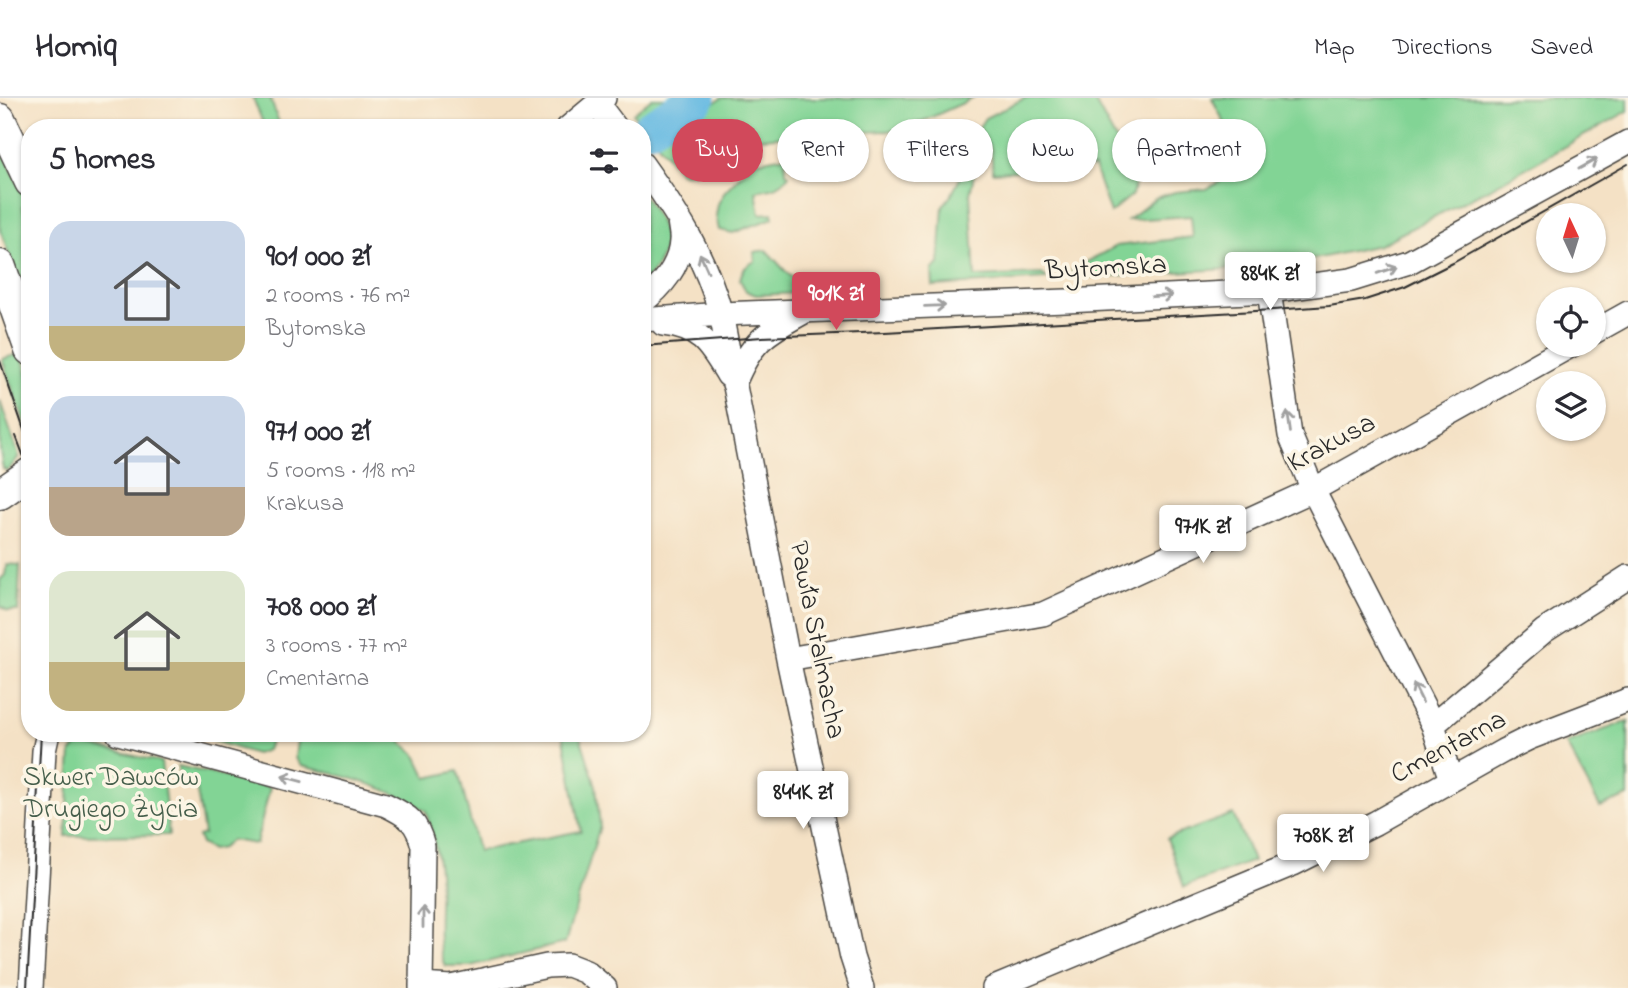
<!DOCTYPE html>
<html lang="en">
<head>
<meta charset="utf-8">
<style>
  :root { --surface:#fff; --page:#f7f7f7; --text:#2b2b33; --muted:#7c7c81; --line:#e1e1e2; --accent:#d1495b }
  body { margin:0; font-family:"Indie Flower",sans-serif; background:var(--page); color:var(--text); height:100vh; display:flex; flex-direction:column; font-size:26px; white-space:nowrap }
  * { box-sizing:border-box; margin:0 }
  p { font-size:23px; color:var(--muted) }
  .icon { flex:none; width:38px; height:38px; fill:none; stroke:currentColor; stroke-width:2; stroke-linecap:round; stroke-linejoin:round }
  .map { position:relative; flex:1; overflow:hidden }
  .panel { position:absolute; left:21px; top:21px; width:630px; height:623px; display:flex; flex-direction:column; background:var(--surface); border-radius:28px; box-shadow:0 2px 5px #0004 }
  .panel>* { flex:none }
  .top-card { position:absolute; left:672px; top:21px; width:665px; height:63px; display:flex; gap:14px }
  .needle { width:46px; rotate:356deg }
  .tools { position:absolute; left:1536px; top:105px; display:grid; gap:14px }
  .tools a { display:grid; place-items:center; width:70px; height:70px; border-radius:50%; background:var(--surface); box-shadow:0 2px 5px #0004; font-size:35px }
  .price { position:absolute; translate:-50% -60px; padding:0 16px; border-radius:7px; background:#fff; color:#222; font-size:23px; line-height:46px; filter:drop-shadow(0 2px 4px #0008) }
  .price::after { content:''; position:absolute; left:50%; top:42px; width:21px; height:16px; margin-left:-10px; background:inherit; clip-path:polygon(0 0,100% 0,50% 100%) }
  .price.selected { background:var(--accent); color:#fff }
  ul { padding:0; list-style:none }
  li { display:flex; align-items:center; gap:21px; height:175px; padding:0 28px }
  li span { display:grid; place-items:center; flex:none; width:196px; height:140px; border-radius:21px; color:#555 }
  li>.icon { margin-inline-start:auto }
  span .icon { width:84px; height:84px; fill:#fffc; stroke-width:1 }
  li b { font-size:30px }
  h2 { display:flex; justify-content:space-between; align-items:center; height:84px; padding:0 28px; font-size:30px }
  .tag { padding:0 24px; border-radius:32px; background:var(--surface); box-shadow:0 2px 5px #0004; font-size:24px; line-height:63px }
  .tag.selected { background:var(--accent); color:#fff }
  header { display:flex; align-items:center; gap:42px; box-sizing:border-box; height:98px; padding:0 35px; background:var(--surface); border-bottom:2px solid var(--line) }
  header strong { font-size:33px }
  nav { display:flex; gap:38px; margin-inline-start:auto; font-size:24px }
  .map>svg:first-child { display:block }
  .green { fill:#82d495; stroke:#568060; stroke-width:2 }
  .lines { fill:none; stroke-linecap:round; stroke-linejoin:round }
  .river { stroke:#66bae2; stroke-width:35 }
  .minor-casing { stroke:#494642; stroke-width:26 }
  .major-casing { stroke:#494642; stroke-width:33 }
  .minor { stroke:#fff; stroke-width:23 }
  .major { stroke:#fff; stroke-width:30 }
  .tram { stroke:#2b2b2b; stroke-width:2 }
  .oneway { stroke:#a0a0a0 }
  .labels { text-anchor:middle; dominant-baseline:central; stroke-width:7; stroke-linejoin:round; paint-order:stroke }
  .street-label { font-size:28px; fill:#2b2b2b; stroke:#fcf5e5 }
  .park-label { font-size:28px; fill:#455e4b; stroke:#fcf5e5 }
</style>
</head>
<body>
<header>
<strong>Homiq</strong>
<nav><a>Map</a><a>Directions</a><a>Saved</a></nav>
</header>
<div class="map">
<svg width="1628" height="890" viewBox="0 0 1628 890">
  <rect width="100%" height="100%" fill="#fcf5e5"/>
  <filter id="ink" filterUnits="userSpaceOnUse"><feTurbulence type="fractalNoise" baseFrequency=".0143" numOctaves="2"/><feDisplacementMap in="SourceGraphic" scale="14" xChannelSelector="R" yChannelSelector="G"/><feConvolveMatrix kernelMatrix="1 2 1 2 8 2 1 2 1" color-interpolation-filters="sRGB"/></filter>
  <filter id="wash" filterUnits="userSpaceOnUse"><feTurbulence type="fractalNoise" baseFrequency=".00686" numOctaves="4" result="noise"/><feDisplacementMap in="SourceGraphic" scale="28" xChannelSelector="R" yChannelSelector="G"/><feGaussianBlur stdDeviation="1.57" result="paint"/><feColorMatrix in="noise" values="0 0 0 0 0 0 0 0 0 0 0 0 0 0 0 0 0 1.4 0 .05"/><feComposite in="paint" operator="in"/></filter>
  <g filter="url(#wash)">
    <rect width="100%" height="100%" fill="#f4e1c5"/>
    <path class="green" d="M253,0H270L281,30H265Z
      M652,0H681L640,26L633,15Z
      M722,0H974L903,32L758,40L730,45L695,75H681L654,41Z
      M1025,0H1093L1129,66L1142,60L1132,97L1110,115L1094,69L993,74L991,51L979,29L985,20Z
      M1212,0H1628V13L1492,89L1379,147L1310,162L1263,169L1073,180L1072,172L1116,148L1193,139L1191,118L1128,122L1156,100L1175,94L1206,91L1220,84L1231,71L1232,40Z
      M954,33H958L967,43L976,66L970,96L975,179L1042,176L1048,181L933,188L932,172L939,166L943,108L952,96L965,70L963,52Z
      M1205,41L1212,51L1207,69L1169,75L1145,84L1154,54L1162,51L1168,60Z
      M0,47L28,106L22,109L30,126V181L17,180L0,131Z
      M785,58L786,74L789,77C781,90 770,90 756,93L760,116L772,115L773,120L733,135L719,132L716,118L718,106L725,93L753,64Z
      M642,95C667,131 676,152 642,186Z
      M766,152L790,178L845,193L756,197L746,193L740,182C742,171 746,168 755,163L754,154Z
      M22,255L30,285L29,337L2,261Z
      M0,303L19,358L8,373L3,371L0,352Z
      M7,466L20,467L18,513H8L0,508V482L5,477Z
      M1628,623V698L1600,709L1566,646Z
      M211,635H273L267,652L256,656L213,643Z
      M298,635H400L402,645L415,655L427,680L458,673L478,753L581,733L563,635H579L596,688L600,728L565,845L470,868H445C433,844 442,801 439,774C438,754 431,733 426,713C390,689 343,677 301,668L295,660Z
      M83,646L161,664L169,737L66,738L71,655L76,649Z
      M178,668L270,689L256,746L231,742L222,750L212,752L201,746L198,738L204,736L195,682L179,678Z
      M1233,716L1253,763L1184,789L1167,740Z"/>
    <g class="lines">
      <path class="river" d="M649,30L698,0"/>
    </g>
  </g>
  <g filter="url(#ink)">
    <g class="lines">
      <g class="minor-casing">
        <path id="minor" d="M597,5L616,30
          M568,30L604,0
          M642,66C677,115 705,158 721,216L788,561L852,859L862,890
          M1269,193L1290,337L1313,392L1433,627L1451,682
          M642,204C661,190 680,168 681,143C682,136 679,127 679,120
          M642,222L721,216L1066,203L1269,193L1351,182L1409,164L1628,44
          M663,226C701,230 710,247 728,277
          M1594,234L1628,215
          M734,286C751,244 764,236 802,215
          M788,561L1043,516L1313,392L1572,247
          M1433,627L1544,533L1628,479
          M118,635L386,707C409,718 417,724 423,748L421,890
          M421,887L451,889L547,868L568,867L586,874L605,890
          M31,890L44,653L48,635
          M994,890L1293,766L1375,725L1503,653L1529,640L1628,602"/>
      </g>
      <g class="major-casing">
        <path id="major" d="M0,21L30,84
          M0,167L30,252
          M0,396L30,375"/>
      </g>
      <use href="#minor" class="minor"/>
      <use href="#major" class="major"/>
      <path class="tram" d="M642,248L762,239L885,234L1273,212L1329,208L1365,202L1405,189L1453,165L1628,66
        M0,263L30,349
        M16,338L30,375
        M27,890L41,635"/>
    </g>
    <defs><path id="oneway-shaft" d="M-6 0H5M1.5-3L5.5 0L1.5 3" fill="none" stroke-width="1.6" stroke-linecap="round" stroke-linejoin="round" transform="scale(1.75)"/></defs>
    <g class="oneway">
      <use href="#oneway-shaft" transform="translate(1588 66) rotate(-29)"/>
      <use href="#oneway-shaft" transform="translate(704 165) rotate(-114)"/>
      <use href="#oneway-shaft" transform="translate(1387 172) rotate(-19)"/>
      <use href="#oneway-shaft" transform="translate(1162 198) rotate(-3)"/>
      <use href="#oneway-shaft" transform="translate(935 208) rotate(-2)"/>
      <use href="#oneway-shaft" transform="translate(1289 324) rotate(-98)"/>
      <use href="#oneway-shaft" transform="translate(1418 595) rotate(-116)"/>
      <use href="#oneway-shaft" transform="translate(292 681) rotate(-165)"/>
      <use href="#oneway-shaft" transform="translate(423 819) rotate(-90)"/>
    </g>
  </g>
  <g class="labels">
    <g class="street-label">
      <text transform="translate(1106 171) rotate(-3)">Bytomska</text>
      <text transform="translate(1332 346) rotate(-28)">Krakusa</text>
      <text transform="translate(816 542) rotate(79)">Pawła Stalmacha</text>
      <text transform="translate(1449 650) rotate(-28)">Cmentarna</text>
    </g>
    <g class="park-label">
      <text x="111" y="680">Skwer Dawców<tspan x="111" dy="32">Drugiego Życia</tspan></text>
    </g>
  </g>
</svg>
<div class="tools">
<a><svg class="needle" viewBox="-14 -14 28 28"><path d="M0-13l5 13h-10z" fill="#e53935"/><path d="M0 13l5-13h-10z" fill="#7c7c81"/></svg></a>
<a><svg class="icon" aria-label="locate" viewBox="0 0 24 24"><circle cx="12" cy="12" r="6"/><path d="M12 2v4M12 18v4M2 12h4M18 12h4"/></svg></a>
<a><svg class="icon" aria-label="layers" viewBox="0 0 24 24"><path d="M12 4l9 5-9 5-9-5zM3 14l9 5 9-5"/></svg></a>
</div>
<b class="price" style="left:1270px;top:214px">884K zł</b>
<b class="price selected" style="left:836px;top:234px">901K zł</b>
<b class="price" style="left:1203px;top:467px">971K zł</b>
<b class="price" style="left:803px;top:733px">844K zł</b>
<b class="price" style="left:1323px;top:776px">708K zł</b>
<div class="top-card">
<a class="tag selected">Buy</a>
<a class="tag">Rent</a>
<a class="tag">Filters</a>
<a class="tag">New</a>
<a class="tag">Apartment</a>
</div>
<section class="panel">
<h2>5 homes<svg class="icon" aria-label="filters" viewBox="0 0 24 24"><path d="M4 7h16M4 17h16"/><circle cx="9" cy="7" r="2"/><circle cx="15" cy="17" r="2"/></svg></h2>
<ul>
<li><span style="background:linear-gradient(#c9d6e8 75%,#c2b280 0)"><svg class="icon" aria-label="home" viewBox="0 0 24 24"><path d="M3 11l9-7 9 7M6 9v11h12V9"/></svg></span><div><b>901 000 zł</b><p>2 rooms · 76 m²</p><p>Bytomska</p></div></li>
<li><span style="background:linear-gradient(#c9d6e8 65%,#b9a48a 0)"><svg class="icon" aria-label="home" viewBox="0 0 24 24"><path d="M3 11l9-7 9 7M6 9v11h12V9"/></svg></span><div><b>971 000 zł</b><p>5 rooms · 118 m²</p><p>Krakusa</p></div></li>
<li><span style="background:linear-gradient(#dfe7d0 65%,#c2b280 0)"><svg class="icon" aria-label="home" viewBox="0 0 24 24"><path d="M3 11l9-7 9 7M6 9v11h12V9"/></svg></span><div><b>708 000 zł</b><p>3 rooms · 77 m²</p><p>Cmentarna</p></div></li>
</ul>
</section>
</div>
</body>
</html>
